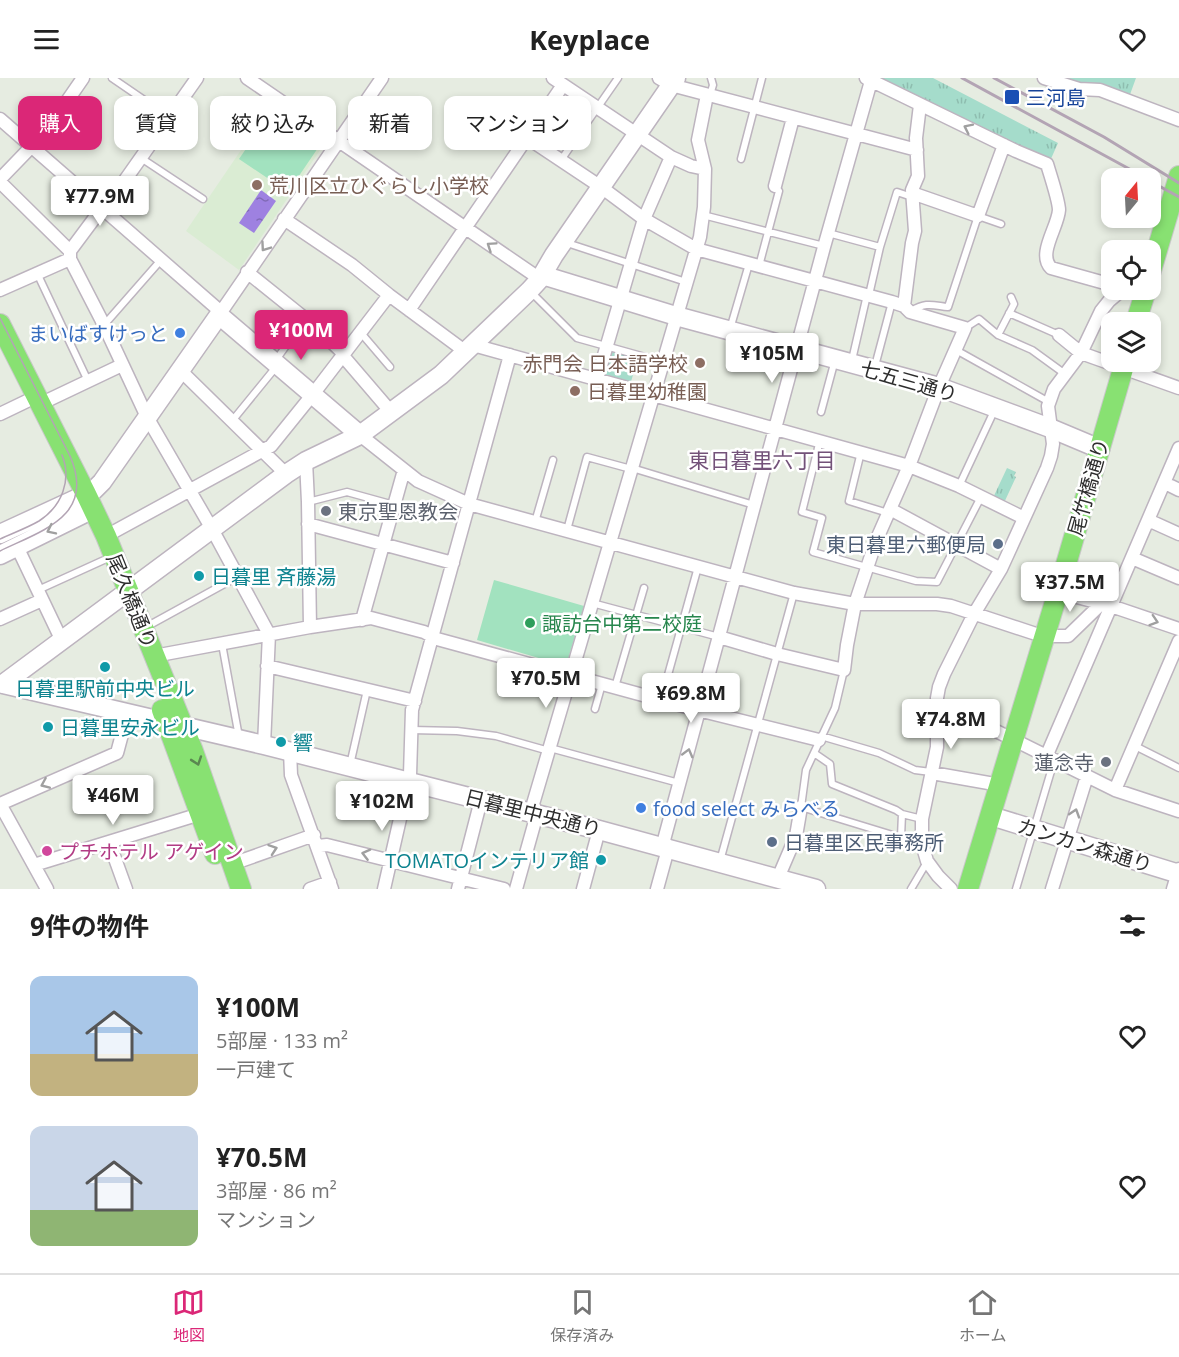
<!DOCTYPE html>
<html lang="ja">
<head>
<meta charset="utf-8">
<style>
  :root { --surface:#fff; --page:#f2f2f2; --text:#222; --muted:#767676; --line:#e0e0e0; --accent:#db2777 }
  body { margin:0; font-family:"Open Sans","Noto Sans JP",sans-serif; background:var(--page); color:var(--text); height:100vh; display:flex; flex-direction:column; font-size:22px; white-space:nowrap }
  * { box-sizing:border-box; margin:0 }
  p { font-size:20px; color:var(--muted) }
  .icon { flex:none; width:33px; height:33px; fill:none; stroke:currentColor; stroke-width:2; stroke-linecap:round; stroke-linejoin:round }
  .map { position:relative; height:811px; overflow:hidden }
  .side { display:flex; flex-direction:column; background:var(--surface); flex:1 }
  .side>* { flex:none }
  .guide { position:absolute; left:18px; top:18px; width:600px; height:54px; display:flex; gap:12px }
  .needle { width:39px; rotate:18deg }
  .fabs { position:absolute; left:1101px; top:90px; display:grid; gap:12px }
  .fabs a { display:grid; place-items:center; width:60px; height:60px; border-radius:12px; background:var(--surface); box-shadow:0 3px 9px #0003; font-size:30px }
  .price { position:absolute; translate:-50% -51px; padding:0 14px; border-radius:6px; background:#fff; color:#222; font-size:20px; line-height:39px; filter:drop-shadow(0 2px 3px #0008) }
  .price::after { content:''; position:absolute; left:50%; top:36px; width:18px; height:14px; margin-left:-9px; background:inherit; clip-path:polygon(0 0,100% 0,50% 100%) }
  .price.selected { background:var(--accent); color:#fff }
  ul { padding:0; list-style:none }
  li { display:flex; align-items:center; gap:18px; height:150px; padding:0 30px }
  li span { display:grid; place-items:center; flex:none; width:168px; height:120px; border-radius:12px; color:#555 }
  li>.icon { margin-inline-start:auto }
  span .icon { width:72px; height:72px; fill:#fffc; stroke-width:1 }
  li b { font-size:26px }
  h2 { display:flex; justify-content:space-between; align-items:center; height:72px; padding:0 30px; font-size:26px }
  .chip { padding:0 21px; border-radius:12px; background:var(--surface); box-shadow:0 3px 9px #0003; font-size:21px; line-height:54px }
  .chip.selected { background:var(--accent); color:#fff }
  header { display:flex; justify-content:space-between; align-items:center; height:78px; padding:0 30px; background:var(--surface); font-size:27px; font-weight:700 }
  .dock { display:flex; justify-content:space-around; align-items:center; height:84px; border-top:2px solid var(--line); background:var(--surface); font-size:16px; color:var(--muted) }
  .dock a { display:grid; justify-items:center; gap:3px }
  .dock .selected { color:var(--accent) }
  .map>svg:first-child { display:block }
  .education { fill:#daecd3 }
  .park { fill:url(#park-tufts) }
  .pitch { fill:#a2e2bf }
  .water { fill:url(#water-ripples) }
  .lines { fill:none; stroke-linecap:round; stroke-linejoin:round }
  .lane-casing { stroke:#bdb4bf; stroke-width:9 }
  .street-casing { stroke:#bdb4bf; stroke-width:15 }
  .secondary-casing { stroke:#bdb4bf; stroke-width:21 }
  .primary-casing { stroke:#c8c8c8; stroke-width:22 }
  .lane { stroke:#fff; stroke-width:6 }
  .street { stroke:#fff; stroke-width:12 }
  .secondary { stroke:#fff; stroke-width:18 }
  .primary { stroke:#88e172; stroke-width:20 }
  .tram { stroke:#b3a4b4; stroke-width:1.5 }
  .rail { stroke:#b3a4b4; stroke-width:3 }
  .oneway { stroke:#a0a0a0 }
  .oneway2 { stroke:#5a8750 }
  .transit-dot { fill:#1a4fb4; stroke:#fff; stroke-width:2 }
  .education-dot { fill:#8d6e63; stroke:#fff; stroke-width:2 }
  .shop-dot { fill:#3f7fe0; stroke:#fff; stroke-width:2 }
  .worship-dot { fill:#6b7280; stroke:#fff; stroke-width:2 }
  .service-dot { fill:#5c6f8a; stroke:#fff; stroke-width:2 }
  .culture-dot { fill:#0f9aa8; stroke:#fff; stroke-width:2 }
  .leisure-dot { fill:#2e9e5b; stroke:#fff; stroke-width:2 }
  .hotel-dot { fill:#d1479c; stroke:#fff; stroke-width:2 }
  .labels { text-anchor:middle; dominant-baseline:central; stroke-width:5; stroke-linejoin:round; paint-order:stroke }
  .transit-label { font-size:20px; fill:#164399; stroke:#fff; text-anchor:start }
  .education-label { font-size:20px; fill:#785e54; stroke:#fff; text-anchor:start }
  .shop-label { font-size:20px; fill:#366cbe; stroke:#fff; text-anchor:end }
  .street-label { font-size:20px; fill:#2d2d2d; stroke:#fff }
  .worship-label { font-size:20px; fill:#5b616d; stroke:#fff; text-anchor:start }
  .service-label { font-size:20px; fill:#4e5e75; stroke:#fff; text-anchor:end }
  .culture-label { font-size:20px; fill:#0d838f; stroke:#fff; text-anchor:start }
  .leisure-label { font-size:20px; fill:#27864d; stroke:#fff; text-anchor:start }
  .hotel-label { font-size:20px; fill:#b23c85; stroke:#fff; text-anchor:start }
  .neighbourhood-label { font-size:21px; fill:#735279; stroke:#fff }
</style>
</head>
<body>
<header><svg class="icon" aria-label="menu" viewBox="0 0 24 24"><path d="M4 6h16M4 12h16M4 18h16"/></svg>Keyplace<svg class="icon" aria-label="heart" viewBox="0 0 24 24"><path d="M12 20l-8-8c-3-5 5-10 8-4 3-6 11-1 8 4z"/></svg></header>
<div class="map">
<svg width="1179" height="811" viewBox="0 0 1179 811">
  <defs>
    <pattern id="park-tufts" width="24" height="20" patternUnits="userSpaceOnUse" patternTransform="scale(1.5)"><rect width="24" height="20" fill="#a5dccb"/><path d="M3 7l-1-3M5 7V3M7 7l1-3M15 17l-1-3M17 17v-4M19 17l1-3" fill="none" stroke="#8ebdaf"/></pattern>
    <pattern id="water-ripples" width="26" height="14" patternUnits="userSpaceOnUse" patternTransform="scale(1.5)"><rect width="26" height="14" fill="#9e81e1"/><path d="M2 4q2-2 4 0t4 0M15 11q2-2 4 0t4 0" fill="none" stroke="#816ab7"/></pattern>
  </defs>
  <rect width="100%" height="100%" fill="#e6ece1"/>
  <path class="education" d="M273,25L327,62L239,192L186,153Z"/>
  <path class="park" d="M873,0H933L1058,65L1050,83Z
    M1051,0H1136L1128,22Z
    M612,273L638,280L630,307L605,300Z
    M1007,390L1016,394L1014,398L1016,399L1003,427L992,422Z"/>
  <path class="pitch" d="M274,30L322,64L288,114L239,81Z
    M494,502L584,528L566,588L477,562Z"/>
  <path class="water" d="M261,112L276,123L254,155L239,145Z"/>
  <g class="lines">
    <g class="lane-casing">
      <path id="lane" d="M112,0L169,39
        M710,17L713,7L711,0
        M141,80L203,121
        M741,81L762,0
        M561,82L618,0
        M703,137L824,168
        M828,155L880,169
        M564,164L686,204
        M759,188L779,113L775,108
        M37,195L88,303
        M530,213L577,260L663,284
        M869,217L880,169L897,114L912,119
        M911,233C927,224 931,227 948,229L978,138L1001,146
        M1009,235L1059,257
        M104,247L161,182
        M965,250L979,241L998,257L1032,272L1065,296
        M730,251L749,186
        M361,255L390,289
        M998,257L1014,226L1011,219
        M956,272L1049,324
        M276,282L305,241
        M852,282L867,217
        M875,288L892,224
        M821,334L835,282
        M232,343L276,289
        M820,362L802,434L822,440L813,474L916,503L937,504L981,419
        M861,374L849,423L888,435
        M632,390L754,427
        M959,408L995,331
        M308,424L347,414L394,427
        M535,444L553,382
        M567,452L587,379L631,391
        M38,512L104,482
        M592,525L719,559
        M146,549L237,499
        M222,566L239,659
        M844,592L835,630L806,692L801,729L922,766
        M615,609L644,510
        M661,622L698,489
        M595,631L602,606
        M411,652L457,653L496,658L549,673
        M821,658L879,675L915,692L931,694
        M1135,668L1179,690
        M550,670L679,705
        M814,675L830,686L832,706L896,732L902,736L901,759
        M350,687L367,612
        M902,736L922,741
        M720,783L794,515
        M911,811L927,784
        M1016,811L1054,683"/>
    </g>
    <g class="street-casing">
      <path id="street" d="M247,0L540,201
        M553,0L671,79L691,88L705,91
        M659,0L671,7L917,72
        M866,0L1016,73L1047,86C1050,96 1059,123 1059,132C1058,149 1037,176 1051,190L1112,207
        M1044,0L1079,11L1100,12L1179,42
        M0,41L221,234
        M526,59L601,109L644,141L696,171L892,224L904,228L910,234L965,250L939,309L909,388L876,463L855,526L847,567L844,592L777,576L719,559
        M34,71L83,0
        M0,101L31,69
        M0,104L70,173
        M775,108L793,40
        M912,115L978,138L1004,67
        M104,132L197,0
        M284,141L352,187L389,217L466,274
        M70,181L104,247L147,339L212,451L269,556L264,667
        M247,194L318,251L344,276
        M0,212L70,181V173L102,130
        M904,228L912,165L915,153L912,112L918,98L916,60L920,27
        M409,232L563,7
        M219,237L382,0
        M1059,257L1081,275L1179,310
        M473,267L909,388L959,408L1024,440
        M343,278L391,334
        M180,292L286,396
        M597,301L644,141L671,79
        M40,326L122,287
        M0,336L27,323
        M360,357L418,403L469,426L794,515L855,526H937L951,528L1033,555L1044,558H1068L1101,526
        M306,383L308,424L310,549
        M1171,408L1179,412
        M890,431L1001,491
        M1148,442L1179,456
        M308,446L453,485
        M106,458L271,368L317,311L389,217
        M16,469L21,477L62,563
        M1132,480L1179,500
        M1058,514L1111,528L1179,551
        M0,541L42,522
        M362,542L404,392
        M154,578L310,549L371,540L424,554L437,561L694,631L819,662
        M267,588L415,623
        M937,639L978,644L1115,712L1179,733
        M290,673L291,697L332,811
        M1046,679L1179,370
        M932,695L1000,707
        M1115,712L1179,563
        M0,726L117,675L128,634
        M0,726L47,811
        M109,764L126,811
        M318,768L327,767L504,811
        M232,786L314,757
        M34,787L200,736
        M778,800L796,758L801,729
        M310,811L330,804
        M384,811L410,697L412,632L510,277
        M458,811L481,722
        M516,811L537,736L533,726L700,159L704,129L705,91L698,62L707,17
        M583,811L599,752
        M657,811L668,771L664,762L824,169L871,3
        M951,811L938,798L927,783L922,766V741L937,669V620L939,609L944,596L974,536L1001,491L1047,390L1051,378L1053,366L1048,328L1054,311L1081,275L1101,233L1109,223L1122,212
        M1052,811L1087,698
        M1173,811L1179,791"/>
    </g>
    <g class="secondary-casing">
      <path id="secondary" d="M542,197L676,238L939,309L1050,350L1100,371
        M0,456L76,421L94,412L102,404L219,237L360,357
        M0,477L83,436L86,416
        M3,606L286,396L306,383L360,357L441,297L529,213L540,201L554,177L676,0
        M3,606L264,667L599,752L816,811
        M991,738L1179,796"/>
    </g>
    <g class="primary-casing">
      <path id="primary" d="M1150,196L1179,98
        M1136,244L1146,212
        M0,246L86,416L106,458L193,673L241,811
        M162,632L215,776
        M968,811L1058,514L1125,284"/>
    </g>
    <use href="#lane" class="lane"/>
    <use href="#street" class="street"/>
    <use href="#secondary" class="secondary"/>
    <use href="#primary" class="primary"/>
    <path class="tram" d="M0,240L70,378C96,438 43,452 0,473
      M0,461C13,455 27,450 39,443C62,428 72,402 62,377"/>
    <path class="rail" d="M962,0L1146,100
      M994,0L1104,59L1179,105
      M1150,103L1179,119"/>
  </g>
  <defs><path id="oneway-chevron" d="M-2-3.5L2.5 0L-2 3.5" fill="none" stroke-width="1.6" stroke-linecap="round" stroke-linejoin="round" transform="scale(1.5)"/></defs>
  <g class="oneway">
    <use href="#oneway-chevron" transform="translate(968 50) rotate(-154)"/>
    <use href="#oneway-chevron" transform="translate(491 168) rotate(-146)"/>
    <use href="#oneway-chevron" transform="translate(265 169) rotate(125)"/>
    <use href="#oneway-chevron" transform="translate(51 452) rotate(154)"/>
    <use href="#oneway-chevron" transform="translate(1154 543) rotate(18)"/>
    <use href="#oneway-chevron" transform="translate(688 675) rotate(-75)"/>
    <use href="#oneway-chevron" transform="translate(45 706) rotate(157)"/>
    <use href="#oneway-chevron" transform="translate(1075 735) rotate(-72)"/>
    <use href="#oneway-chevron" transform="translate(273 771) rotate(-19)"/>
    <use href="#oneway-chevron" transform="translate(366 776) rotate(-166)"/>
  </g>
  <use class="oneway2" href="#oneway-chevron" transform="translate(197 683) rotate(71)"/>
  <rect class="transit-dot" x="1004" y="11" width="16" height="16" rx="3"/>
  <g class="education-dot">
    <circle cx="257" cy="107" r="6"/>
    <circle cx="700" cy="285" r="6"/>
    <circle cx="575" cy="313" r="6"/>
  </g>
  <g class="shop-dot">
    <circle cx="180" cy="255" r="6"/>
    <circle cx="641" cy="730" r="6"/>
  </g>
  <g class="worship-dot">
    <circle cx="326" cy="433" r="6"/>
    <circle cx="1106" cy="684" r="6"/>
  </g>
  <g class="service-dot">
    <circle cx="998" cy="466" r="6"/>
    <circle cx="772" cy="764" r="6"/>
  </g>
  <g class="culture-dot">
    <circle cx="199" cy="498" r="6"/>
    <circle cx="105" cy="589" r="6"/>
    <circle cx="48" cy="649" r="6"/>
    <circle cx="281" cy="664" r="6"/>
    <circle cx="601" cy="782" r="6"/>
  </g>
  <circle class="leisure-dot" cx="530" cy="545" r="6"/>
  <circle class="hotel-dot" cx="47" cy="773" r="6"/>
  <g class="labels">
    <g class="transit-label">
      <text x="1026" y="19">三河島</text>
    </g>
    <g class="education-label">
      <text x="269" y="107">荒川区立ひぐらし小学校</text>
      <text x="688" y="285" text-anchor="end">赤門会 日本語学校</text>
      <text x="587" y="313">日暮里幼稚園</text>
    </g>
    <g class="shop-label">
      <text x="168" y="255">まいばすけっと</text>
      <text x="653" y="730" text-anchor="start">food select みらべる</text>
    </g>
    <g class="street-label">
      <text transform="translate(909 303) rotate(16)">七五三通り</text>
      <text transform="translate(1088 409) rotate(-74)">尾竹橋通り</text>
      <text transform="translate(132 523) rotate(68)">尾久橋通り</text>
      <text transform="translate(533 735) rotate(14)">日暮里中央通り</text>
      <text transform="translate(1085 767) rotate(17)">カンカン森通り</text>
    </g>
    <g class="worship-label">
      <text x="338" y="433">東京聖恩教会</text>
      <text x="1094" y="684" text-anchor="end">蓮念寺</text>
    </g>
    <g class="service-label">
      <text x="986" y="466">東日暮里六郵便局</text>
      <text x="784" y="764" text-anchor="start">日暮里区民事務所</text>
    </g>
    <g class="culture-label">
      <text x="211" y="498">日暮里 斉藤湯</text>
      <text x="105" y="610" text-anchor="middle">日暮里駅前中央ビル</text>
      <text x="60" y="649">日暮里安永ビル</text>
      <text x="293" y="664">響</text>
      <text x="589" y="782" text-anchor="end">TOMATOインテリア館</text>
    </g>
    <g class="leisure-label">
      <text x="542" y="545">諏訪台中第二校庭</text>
    </g>
    <g class="hotel-label">
      <text x="59" y="773">プチホテル アゲイン</text>
    </g>
    <g class="neighbourhood-label">
      <text x="762" y="382">東日暮里六丁目</text>
    </g>
  </g>
</svg>
<div class="fabs">
<a><svg class="needle" viewBox="-14 -14 28 28"><path d="M0-13l5 13h-10z" fill="#e53935"/><path d="M0 13l5-13h-10z" fill="#767676"/></svg></a>
<a><svg class="icon" aria-label="locate" viewBox="0 0 24 24"><circle cx="12" cy="12" r="6"/><path d="M12 2v4M12 18v4M2 12h4M18 12h4"/></svg></a>
<a><svg class="icon" aria-label="layers" viewBox="0 0 24 24"><path d="M12 4l9 5-9 5-9-5zM3 14l9 5 9-5"/></svg></a>
</div>
<b class="price" style="left:100px;top:149px">¥77.9M</b>
<b class="price selected" style="left:301px;top:283px">¥100M</b>
<b class="price" style="left:772px;top:306px">¥105M</b>
<b class="price" style="left:1070px;top:535px">¥37.5M</b>
<b class="price" style="left:546px;top:631px">¥70.5M</b>
<b class="price" style="left:691px;top:646px">¥69.8M</b>
<b class="price" style="left:951px;top:672px">¥74.8M</b>
<b class="price" style="left:113px;top:748px">¥46M</b>
<b class="price" style="left:382px;top:754px">¥102M</b>
<div class="guide">
<a class="chip selected">購入</a>
<a class="chip">賃貸</a>
<a class="chip">絞り込み</a>
<a class="chip">新着</a>
<a class="chip">マンション</a>
</div>
</div>
<section class="side">
<h2>9件の物件<svg class="icon" aria-label="filters" viewBox="0 0 24 24"><path d="M4 7h16M4 17h16"/><circle cx="9" cy="7" r="2"/><circle cx="15" cy="17" r="2"/></svg></h2>
<ul>
<li><span style="background:linear-gradient(#a9c7e8 65%,#c2b280 0)"><svg class="icon" aria-label="home" viewBox="0 0 24 24"><path d="M3 11l9-7 9 7M6 9v11h12V9"/></svg></span><div><b>¥100M</b><p>5部屋 · 133 m²</p><p>一戸建て</p></div><svg class="icon" aria-label="heart" viewBox="0 0 24 24"><path d="M12 20l-8-8c-3-5 5-10 8-4 3-6 11-1 8 4z"/></svg></li>
<li><span style="background:linear-gradient(#c9d6e8 70%,#8fb573 0)"><svg class="icon" aria-label="home" viewBox="0 0 24 24"><path d="M3 11l9-7 9 7M6 9v11h12V9"/></svg></span><div><b>¥70.5M</b><p>3部屋 · 86 m²</p><p>マンション</p></div><svg class="icon" aria-label="heart" viewBox="0 0 24 24"><path d="M12 20l-8-8c-3-5 5-10 8-4 3-6 11-1 8 4z"/></svg></li>
</ul>
</section>
<nav class="dock">
<a class="selected"><svg class="icon" aria-label="map" viewBox="0 0 24 24"><path d="M3 6l6-2 6 2 6-2v14l-6 2-6-2-6 2zM9 4v14M15 6v14"/></svg>地図</a>
<a><svg class="icon" aria-label="saved" viewBox="0 0 24 24"><path d="M7 4h10v16l-5-4-5 4z"/></svg>保存済み</a>
<a><svg class="icon" aria-label="home" viewBox="0 0 24 24"><path d="M3 11l9-7 9 7M6 9v11h12V9"/></svg>ホーム</a>
</nav>
</body>
</html>
